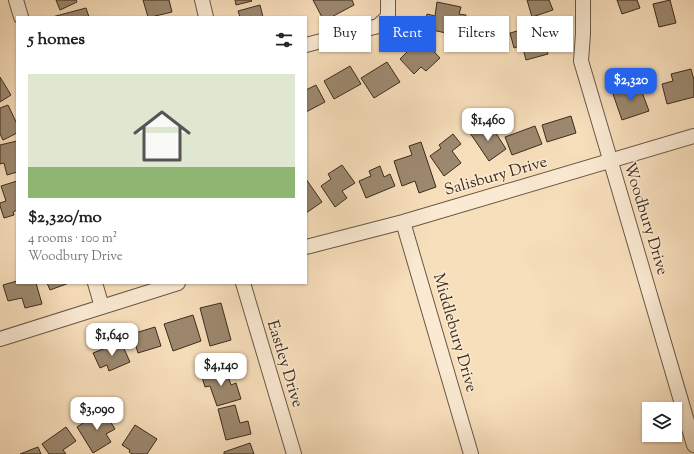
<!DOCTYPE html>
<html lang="en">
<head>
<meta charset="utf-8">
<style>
  :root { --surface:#fff; --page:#f6f6f6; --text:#222; --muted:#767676; --accent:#2563eb }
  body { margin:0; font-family:"Sorts Mill Goudy",serif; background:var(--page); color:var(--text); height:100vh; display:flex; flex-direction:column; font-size:15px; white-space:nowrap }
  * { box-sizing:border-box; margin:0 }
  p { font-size:13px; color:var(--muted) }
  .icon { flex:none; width:22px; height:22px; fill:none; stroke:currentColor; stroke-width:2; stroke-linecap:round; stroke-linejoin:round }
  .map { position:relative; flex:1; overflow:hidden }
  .side { position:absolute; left:16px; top:16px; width:291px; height:268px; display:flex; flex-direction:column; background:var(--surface); border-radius:0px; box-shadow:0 1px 3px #0004 }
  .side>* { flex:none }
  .banner { position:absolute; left:319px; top:16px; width:315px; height:36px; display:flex; gap:8px }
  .controls { position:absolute; left:642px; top:402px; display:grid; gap:8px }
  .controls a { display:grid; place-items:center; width:40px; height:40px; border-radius:0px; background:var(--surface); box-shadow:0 1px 3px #0004; font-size:20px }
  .price { position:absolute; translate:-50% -34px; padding:0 9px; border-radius:8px; background:#fff; color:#222; font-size:13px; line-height:26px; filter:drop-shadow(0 1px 2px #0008) }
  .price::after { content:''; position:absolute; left:50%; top:24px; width:12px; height:9px; margin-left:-6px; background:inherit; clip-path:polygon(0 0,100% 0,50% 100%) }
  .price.current { background:var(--accent); color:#fff }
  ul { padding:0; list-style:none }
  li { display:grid; align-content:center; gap:8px; height:212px; padding:0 12px }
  li span { display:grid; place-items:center; height:124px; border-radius:0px; color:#555 }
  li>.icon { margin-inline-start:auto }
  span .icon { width:72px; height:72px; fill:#fffc; stroke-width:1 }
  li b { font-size:17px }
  h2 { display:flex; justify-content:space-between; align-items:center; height:48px; padding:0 12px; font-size:17px }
  .pill { padding:0 14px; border-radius:0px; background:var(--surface); box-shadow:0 1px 3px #0004; font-size:14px; line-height:36px }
  .pill.current { background:var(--accent); color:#fff }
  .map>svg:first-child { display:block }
  .building { fill:#9d8970; stroke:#3b2b1d }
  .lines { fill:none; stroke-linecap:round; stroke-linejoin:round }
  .lane-casing { stroke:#6a5845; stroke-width:9 }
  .street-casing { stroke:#6a5845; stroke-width:16 }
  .lane { stroke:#faead3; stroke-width:7 }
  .street { stroke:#faead3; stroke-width:14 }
  .labels { text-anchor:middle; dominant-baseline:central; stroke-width:3; stroke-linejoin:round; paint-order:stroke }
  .street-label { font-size:16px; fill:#3b2b1d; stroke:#faead3 }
</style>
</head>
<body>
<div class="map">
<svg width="694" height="454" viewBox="0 0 694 454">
  <rect width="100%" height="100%" fill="#f8dfbc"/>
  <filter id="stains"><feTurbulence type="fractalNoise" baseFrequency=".005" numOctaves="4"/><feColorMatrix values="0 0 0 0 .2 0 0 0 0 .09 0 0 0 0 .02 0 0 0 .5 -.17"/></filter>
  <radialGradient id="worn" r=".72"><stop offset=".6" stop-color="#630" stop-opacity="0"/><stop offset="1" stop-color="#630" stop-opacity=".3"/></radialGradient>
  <path class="building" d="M56,0H76L77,2L60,10Z
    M143,0H169L172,12L151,17H148Z
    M235,0H251L252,1L236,5Z
    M313,0H352L354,5L324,21Z
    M527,0H549L553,10L532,17Z
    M617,0H637L640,8L622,14Z
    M670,0L676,23L659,27L653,4Z
    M437,2L461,7L459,14L466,15L463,30L451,28L450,34L424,28L427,14L435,16Z
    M260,5L263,17H240L238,11Z
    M86,8L89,17H52Z
    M532,27L535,37L543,35L548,54L526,60L522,45L514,48L510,33Z
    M421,38L440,58L426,71L421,67L414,74L400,59Z
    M387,62L400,82L374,98L361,78Z
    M350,66L361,84L334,99L324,81Z
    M691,69L694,80V97L667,104L662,84L673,81L671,74Z
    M0,77L11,95L0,102Z
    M639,84L649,111L622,120L613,94Z
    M316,85L325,102L306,112V90Z
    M8,105L17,124V133L3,140L0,134V108Z
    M571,116L576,133L547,142L542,125Z
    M482,126L485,131L492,127L506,149L489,161L470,133Z
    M535,126L542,144L512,155L505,137Z
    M453,134L461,144L452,151L461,163L444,176L430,156L441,148L439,145Z
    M17,141V172L7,175L4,163L0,164V145Z
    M421,142L436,187L419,193L415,181L402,186L394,161L412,155L409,146Z
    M342,165L355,183L342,191L347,198L335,207L321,186L331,179L328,174Z
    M380,166L384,177L390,174L395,186L366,198L359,181L371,176L369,171Z
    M306,179L322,202L306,213Z
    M17,181V210L13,212L14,215L4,218L0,206V203L6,201L1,186Z
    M17,281V283H36L42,304L25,308L22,298L8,301L3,285Z
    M47,283H69L50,290Z
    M221,303L231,340L210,346L200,308Z
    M193,315L201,341L173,351L164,324Z
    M155,327L161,346L138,353L132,334Z
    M121,342L130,362L109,371L107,365L100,368L93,353Z
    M225,367L231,385L236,383L241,399L217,406L210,386L205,387L201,374Z
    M235,405L240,423L248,421L251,434L226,440L218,409Z
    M103,410L115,429L106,434L111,442L93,453L77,427Z
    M135,425L157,439L147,454H132L129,452L130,450L122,445Z
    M66,427L76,441L63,450L66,454H49L42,444Z
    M250,443L254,454H224V452Z
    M38,447L41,454H20Z"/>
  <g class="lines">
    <g class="lane-casing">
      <path id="lane" d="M670,409L682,405
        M675,430L688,426"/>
    </g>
    <g class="street-casing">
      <path id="street" d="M16,0L21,17
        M202,0L206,17
        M583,0V34L581,61L623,203L694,445
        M306,45L378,26L388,17V0
        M403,222L471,454
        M306,247L403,222L694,136
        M95,283L102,307
        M243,283L294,454
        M0,339L178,283"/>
    </g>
    <use href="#lane" class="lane"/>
    <use href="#street" class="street"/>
  </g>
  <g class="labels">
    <g class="street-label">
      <text transform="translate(496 177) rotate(-16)">Salisbury Drive</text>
      <text transform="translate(645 219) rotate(73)">Woodbury Drive</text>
      <text transform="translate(454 333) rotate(74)">Middlebury Drive</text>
      <text transform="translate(284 364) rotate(73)">Eastley Drive</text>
    </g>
  </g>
  <rect width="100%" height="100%" filter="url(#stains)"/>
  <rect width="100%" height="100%" fill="url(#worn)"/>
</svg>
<div class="controls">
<a><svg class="icon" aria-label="layers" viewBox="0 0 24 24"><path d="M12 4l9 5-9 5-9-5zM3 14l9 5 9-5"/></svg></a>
</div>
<b class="price current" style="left:631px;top:102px">$2,320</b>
<b class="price" style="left:488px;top:142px">$1,460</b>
<b class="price" style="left:112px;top:357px">$1,640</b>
<b class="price" style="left:221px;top:387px">$4,140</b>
<b class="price" style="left:97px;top:431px">$3,090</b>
<div class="banner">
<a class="pill">Buy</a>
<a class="pill current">Rent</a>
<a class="pill">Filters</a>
<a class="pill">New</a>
</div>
<section class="side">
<h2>5 homes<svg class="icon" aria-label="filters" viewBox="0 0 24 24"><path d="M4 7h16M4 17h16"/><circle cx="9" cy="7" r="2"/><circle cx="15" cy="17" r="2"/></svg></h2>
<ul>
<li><span style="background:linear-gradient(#dfe7d0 75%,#8fb573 0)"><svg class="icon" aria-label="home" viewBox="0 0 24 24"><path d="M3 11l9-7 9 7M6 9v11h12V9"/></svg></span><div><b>$2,320/mo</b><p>4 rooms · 100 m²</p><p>Woodbury Drive</p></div></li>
</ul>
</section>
</div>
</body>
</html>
